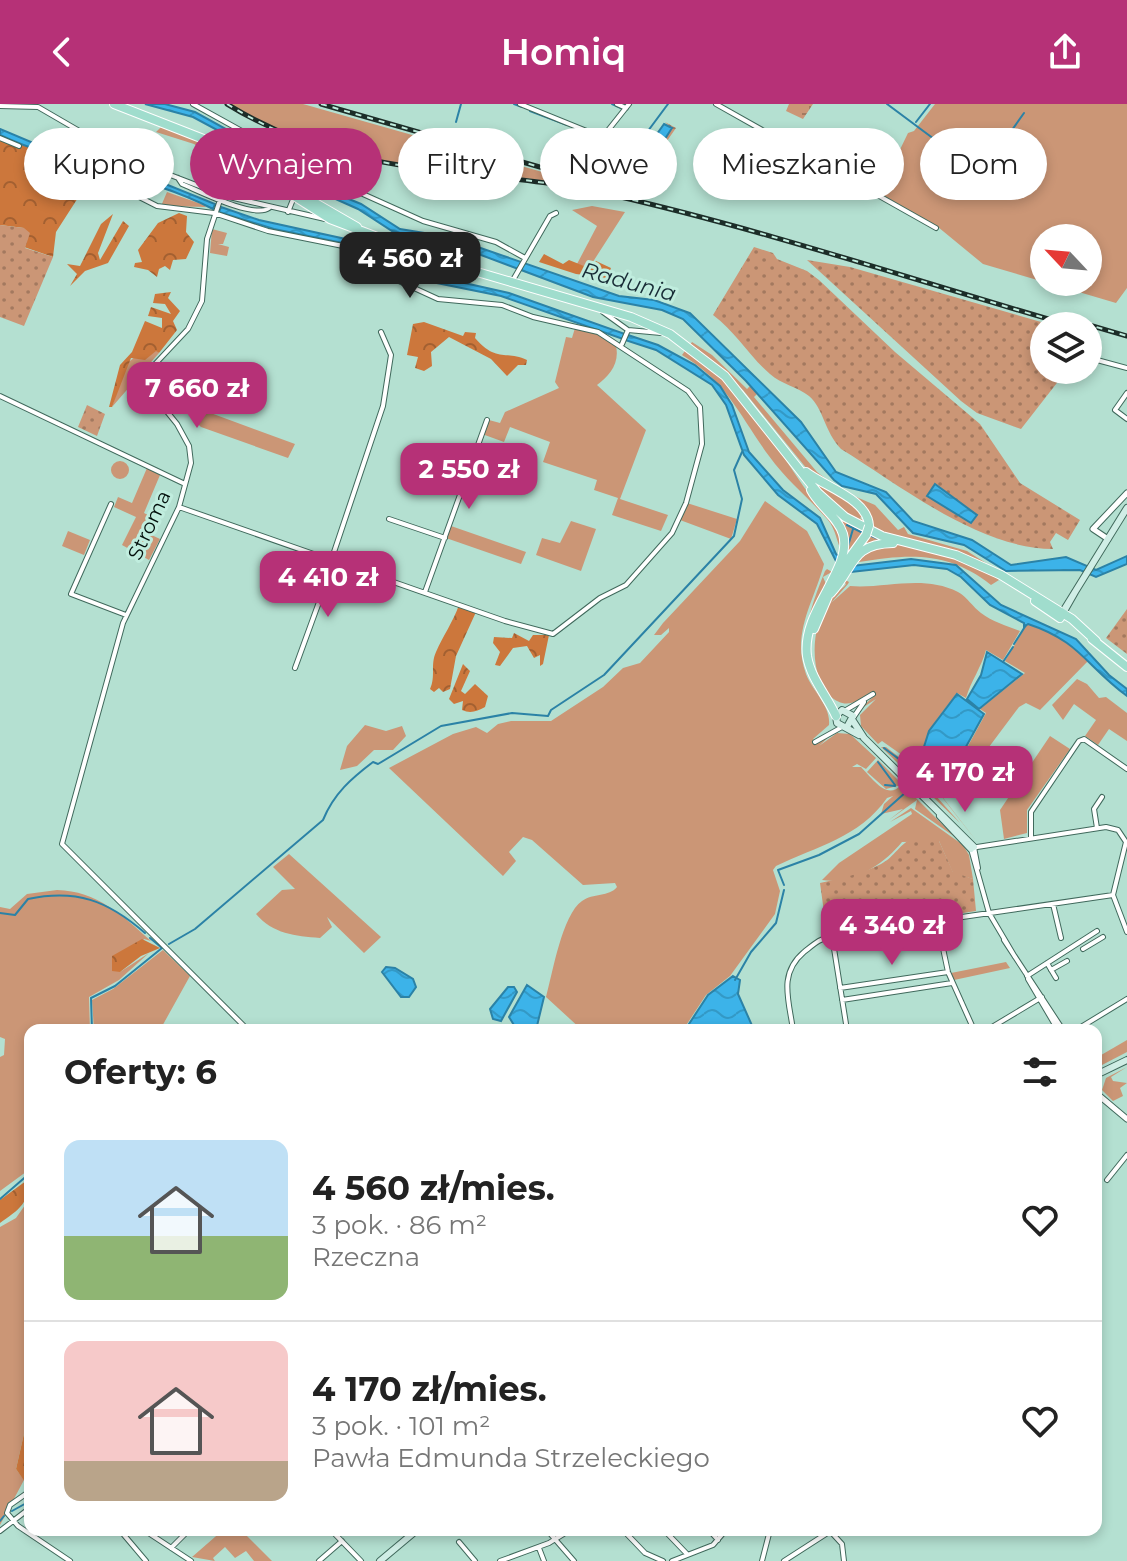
<!DOCTYPE html>
<html lang="pl">
<head>
<meta charset="utf-8">
<style>
  :root { --surface:#fff; --page:#f2f2f2; --text:#222; --muted:#767676; --line:#e0e0e0; --accent:#b63177 }
  body { margin:0; font-family:Montserrat,sans-serif; background:var(--page); color:var(--text); height:100vh; display:flex; flex-direction:column; font-size:30px; white-space:nowrap }
  * { box-sizing:border-box; margin:0 }
  p { font-size:26px; color:var(--muted) }
  .icon { flex:none; width:44px; height:44px; fill:none; stroke:currentColor; stroke-width:2; stroke-linecap:round; stroke-linejoin:round }
  .map { position:relative; flex:1; overflow:hidden }
  .drawer { position:absolute; left:24px; top:920px; width:1078px; height:512px; display:flex; flex-direction:column; background:var(--surface); border-radius:16px; box-shadow:0 4px 12px #0003 }
  .drawer>* { flex:none }
  .banner { position:absolute; left:24px; top:24px; width:1080px; height:72px; display:flex; gap:16px }
  .needle { width:52px; rotate:296deg }
  .tools { position:absolute; left:1030px; top:120px; display:grid; gap:16px }
  .tools a { display:grid; place-items:center; width:72px; height:72px; border-radius:50%; background:var(--surface); box-shadow:0 4px 12px #0003; font-size:40px }
  .price { position:absolute; translate:-50% -68px; padding:0 18px; border-radius:16px; background:var(--accent); color:#fff; font-size:26px; line-height:52px; filter:drop-shadow(0 2px 4px #0008) }
  .price::after { content:''; position:absolute; left:50%; top:48px; width:24px; height:18px; margin-left:-12px; background:inherit; clip-path:polygon(0 0,100% 0,50% 100%) }
  .price.on { background:#222; color:#fff }
  ul { padding:0; list-style:none }
  li { display:flex; align-items:center; gap:24px; height:200px; padding:0 40px }
  li+li { border-top:2px solid var(--line) }
  li span { display:grid; place-items:center; flex:none; width:224px; height:160px; border-radius:16px; color:#555 }
  li>.icon { margin-inline-start:auto }
  span .icon { width:96px; height:96px; fill:#fffc; stroke-width:1 }
  li b { font-size:34px }
  h2 { display:flex; justify-content:space-between; align-items:center; height:96px; padding:0 40px; font-size:34px }
  .chip { padding:0 28px; border-radius:36px; background:var(--surface); box-shadow:0 4px 12px #0003; font-size:28px; line-height:72px }
  .chip.on { background:var(--accent); color:#fff }
  header { display:flex; justify-content:space-between; align-items:center; height:104px; padding:0 40px; background:var(--accent); color:#fff; font-size:36px; font-weight:600 }
  .map>svg:first-child { display:block }
  .grass { fill:#cb9676 }
  .forest { fill:url(#forest-crowns) }
  .wetland { fill:url(#wetland-marsh) }
  .park { fill:url(#park-dots) }
  .water { fill:url(#water-waves); stroke:#2b82a6; stroke-width:2 }
  .lines { fill:none; stroke-linecap:round; stroke-linejoin:round }
  .stream { stroke:#2b82a6; stroke-width:2 }
  .minor-casing { stroke:#40695c; stroke-width:6 }
  .tertiary-casing { stroke:#40695c; stroke-width:7 }
  .secondary-casing { stroke:#40695c; stroke-width:8 }
  .primary-casing { stroke:#fff; stroke-width:10 }
  .minor { stroke:#fff; stroke-width:4 }
  .tertiary { stroke:#fff; stroke-width:5 }
  .secondary { stroke:#d0eee6; stroke-width:6 }
  .primary { stroke:#a0ddcd; stroke-width:8 }
  .rail-casing { stroke:#1c2d28; stroke-width:5 }
  .rail { stroke:#c0edde; stroke-width:2; stroke-dasharray:6; stroke-linecap:butt }
  .primary-bridge-casing { stroke:#fff; stroke-width:10; stroke-linecap:butt }
  .primary-bridge { stroke:#a0ddcd; stroke-width:8 }
  .labels { text-anchor:middle; dominant-baseline:central; stroke-width:6; stroke-linejoin:round; paint-order:stroke }
  .street-label { font-size:20px; fill:#020f0b; stroke:#c0edde }
  .water-label { font-size:22px; font-style:italic; fill:#182c36; stroke:#c0edde }
</style>
</head>
<body>
<header><svg class="icon" aria-label="back" viewBox="0 0 24 24"><path d="M15 5l-7 7 7 7"/></svg>Homiq<svg class="icon" aria-label="share" viewBox="0 0 24 24"><path d="M12 15V3M7 8l5-5 5 5M5 13v7h14v-7"/></svg></header>
<div class="map">
<svg width="1127" height="1457" viewBox="0 0 1127 1457">
  <defs>
    <pattern id="forest-crowns" width="20" height="18" patternUnits="userSpaceOnUse" patternTransform="scale(2)"><rect width="20" height="18" fill="#cc773c"/><path d="M2 6a3 3 0 1 1 6 0M12 15a3 3 0 1 1 6 0" fill="none" stroke="#a36031"/></pattern>
    <pattern id="wetland-marsh" width="20" height="14" patternUnits="userSpaceOnUse" patternTransform="scale(2)"><rect width="20" height="14" fill="#cb9676"/><path d="M1 5h8M5 5V1M11 12h8M15 12V8" fill="none" stroke="#a3795f"/></pattern>
    <pattern id="park-dots" width="8" height="8" patternUnits="userSpaceOnUse" patternTransform="scale(2)"><rect width="8" height="8" fill="#cb9676"/><path d="M2 2h.1M6 6h.1" fill="none" stroke="#a3795f" stroke-width="1.8" stroke-linecap="round"/></pattern>
    <pattern id="water-waves" width="16" height="10" patternUnits="userSpaceOnUse" patternTransform="scale(2)"><rect width="16" height="10" fill="#3cb3e9"/><path d="M0 5q4-4 8 0t8 0" fill="none" stroke="#3399c6"/></pattern>
  </defs>
  <rect width="100%" height="100%" fill="#b4e0d1"/>
  <path class="grass" d="M230,0H303L627,92C594,89 559,78 525,74C417,62 326,59 230,0Z
    M935,0H1127V184L1116,199L1045,178H1088V134H1044V178L983,160L938,123L879,89L908,29L914,27Z
    M162,22L212,43L211,51L194,40L156,28Z
    M216,45L247,66L244,71L235,65L232,89L225,86L233,63L213,52Z
    M167,88L204,101L206,103L161,102Z
    M592,102L625,108L589,164L577,160L597,122L572,106Z
    M212,125L227,129L223,140H218L229,143L227,152L210,149Z
    M575,224L596,229L616,242C620,260 609,272 597,281L646,326L620,395L668,411L661,427L612,411L618,394L594,386L597,376L543,358L550,338L510,323L504,338L482,330L489,316L500,319L505,308L559,284L555,278L566,233L572,234Z
    M692,238L712,251L747,285L750,282L757,290L754,293L817,368L840,386L875,401L898,426L904,423L908,430L967,447L1003,470C936,448 860,435 814,377L853,399L865,410L860,414L872,423C871,398 848,392 829,381L827,376L807,365L743,286L690,241Z
    M687,244C743,282 777,346 816,400C824,410 835,416 840,428C841,430 841,442 841,447L845,449C850,419 824,409 813,386L849,421L887,437L868,440L852,453L857,456C861,452 866,443 879,441C909,437 975,457 999,476L991,481C948,447 910,450 859,458C834,453 841,432 828,416C809,394 788,378 769,352C739,311 728,279 682,251Z
    M156,246L159,249L112,303L126,260L135,253L145,255Z
    M189,301L295,340L288,354L201,323L192,314Z
    M111 366a9 9 0 1 1 18 0a9 9 0 1 1-18 0Z
    M147,364L160,371L144,409L150,412L143,427L160,435L149,456L122,441L136,413L114,403L118,393L132,399Z
    M765,397L807,427L824,460C814,498 791,529 806,570C813,588 831,602 829,621L813,635L817,639L833,629L819,642L837,629L850,630L876,654L866,665L857,660L852,663H861C872,674 887,697 901,681L886,685L867,668L878,656L955,733L915,705L917,696L889,716L903,705L881,710L884,700L893,692L887,694C859,734 817,742 776,762L773,766L780,787L775,810L730,872L706,891L683,926H582L546,893C553,868 562,811 582,797C593,789 609,793 617,783L615,779L583,781L532,736L523,733L509,748L516,757L503,772L389,664L453,630L476,623L487,629L498,620L511,617H551L603,583L623,564L640,559L669,528V524L661,531H654L663,519L740,437Z
    M687,399L737,415L731,435L680,416Z
    M571,417L596,425L581,467L536,451L542,434L560,439Z
    M451,422L526,448L521,460L446,434Z
    M68,427L90,436L84,451L62,442Z
    M827,465L849,478L848,480L831,499L850,482C884,485 923,470 958,488C967,493 973,503 981,509C993,518 1007,522 1020,527L1003,556L986,546C981,564 971,577 966,594L957,589C942,610 919,631 924,659L921,663L925,667L922,673L937,686L978,739L938,688L936,692L960,719L881,643H886L908,660L909,656L882,637L878,640L861,622L860,611L876,595L859,606L874,592L871,588C855,599 845,606 829,591L835,600C809,575 810,530 826,500C833,488 841,487 846,480L841,475L835,482L839,474L835,473C820,501 810,523 810,555C806,524 820,499 834,472L830,469L823,473L826,480C801,526 800,561 830,605C789,563 806,514 825,467Z
    M1027,520L1062,533L1088,557L1040,606L1026,599L1019,603L977,659L976,669L938,685L926,667L963,651L986,609L980,605L1025,569L1005,557Z
    M1077,575L1087,580L1099,594L1106,593L1127,609V637L1109,625L1098,641L1085,632L1096,616L1074,600L1063,616L1052,601Z
    M365,621L386,627L402,622L406,632L393,646H374L357,662L340,666L347,642Z
    M1050,632L1070,645L1027,706V729L1004,735L1000,706Z
    M911,704L963,741L969,751L973,775L953,769L939,737L902,738C884,760 853,781 822,776L839,759L912,710L911,707L890,718Z
    M289,750L381,833L364,849L327,813L332,823L320,834C295,832 273,830 256,810L282,786L295,785L273,763Z
    M57,786C97,787 122,811 151,837L144,835L120,868L149,849L119,876L89,893L90,926H30V1065L0,1087V953L4,951L5,935L0,933V803L10,805L27,790Z
    M163,846L190,872L160,926H94L92,896L113,885Z
    M1006,858L1010,864L954,876L951,869Z
    M1127,936V948L1102,961L1096,960V954Z
    M1127,963L1111,973L1113,977L1127,979L1120,984L1123,992L1113,997L1102,986L1106,974Z
    M30,1094V1303L16,1365L24,1376L0,1421V1123L16,1114Z
    M223,1426H241L272,1457H254L246,1447L235,1454L225,1443L213,1454L215,1457L192,1453Z"/>
  <path class="forest" d="M0,30L92,72L56,128L53,153L24,143V124L0,121Z
    M222,57L233,63L225,86L214,82Z
    M179,109L187,112L186,128L194,138L186,155L173,156L170,166L165,162L159,165L157,173L148,166L134,163L135,159L142,158L138,146L158,119Z
    M113,110L98,149L100,156L123,117L129,122L108,159L85,167L70,182L77,170L67,160L80,162L101,120Z
    M544,150L563,160L569,156L589,164L596,157L611,164L607,174L576,170L539,158Z
    M171,188L168,194L180,207L173,217L177,226L159,249L156,247L145,256L131,254L112,303H109L120,261L132,248L145,217L162,224V214L148,212L151,203L171,210L165,200L153,199L155,190Z
    M424,218L463,232L465,228L476,229L475,234C497,259 505,246 527,256L526,261H518L507,272L491,255L449,233L431,248L432,262L424,267L415,264L418,253L407,251L413,220Z
    M459,501L476,508L456,552L450,585L443,588L439,584L434,588L430,585C436,572 430,561 436,548C443,532 453,518 459,501Z
    M514,529L529,537L533,531H549L543,560L540,562V551L534,554L527,542L513,544L500,562L495,561L500,548L493,539L494,533L512,534Z
    M463,560L470,567L461,587L465,590L475,580L488,592L485,603C477,607 471,610 462,606L463,597L454,600L449,595Z
    M142,835L160,844L141,852L120,868L112,867V852Z
    M30,1074C30,1098 19,1106 0,1119V1096Z
    M30,1303V1377L25,1378L16,1365Z"/>
  <path class="wetland" d="M789,0H813L803,15L786,7Z
    M665,18L676,24L648,64L637,57L647,44L648,48L663,38L669,22Z"/>
  <path class="park" d="M0,121L24,124L30,129L25,144L53,153L24,222L0,213Z
    M754,143L773,149L777,155L807,167L819,176L895,248L980,320L1020,379L1080,416L1068,436L1056,429L1050,438L1053,445C980,445 901,382 841,345C824,327 824,305 809,292C798,283 781,280 770,270C749,252 736,228 713,211Z
    M807,156L850,163L1055,222H1044V266H1067L1021,325L977,309L961,297Z
    M87,301L105,310L97,332L78,323Z
    M364,470L384,476L378,496L357,489Z
    M1127,505V550L1106,534Z
    M916,733L939,737L953,768L973,775L976,807L827,830L820,779C841,774 862,770 881,760C895,753 899,739 916,733Z"/>
  <path class="water" d="M145,0H165L195,8L255,41L303,76L361,100L400,125L449,133L619,192L654,196L690,209L801,318L836,368L886,388L913,417L972,436L1011,461L1066,453L1096,466L1127,452V460L1096,473L1080,466L1006,467L964,441L913,429L876,390L842,382L834,376L746,277L683,215L662,206L593,193L465,145L392,127L358,105L286,73L247,42L193,13Z
    M664,20L672,24L663,38L648,50L647,44Z
    M0,25L57,49L148,73L215,100L213,105C146,70 70,64 0,31Z
    M221,103L259,116L364,139L420,169L509,189L625,230L623,235L501,192L422,176L362,143L274,125L219,108Z
    M628,231L658,241L695,261L720,282L732,301L749,348L783,386L820,414L836,450L852,462L911,455L956,461L1001,501L1076,535L1109,571L1127,585V592C1086,562 1080,537 1028,520L1024,523V519L990,501L961,473L947,465L914,461L851,468L838,461L817,420L778,391L744,351L726,301L712,281L656,246L625,236Z
    M935,380L977,411L971,419L927,392Z
    M987,548L1022,570L979,605L967,595L981,571Z
    M957,590L984,610L962,650L932,664L924,659L922,649L929,627Z
    M386,863L395,864L413,875L416,883L409,893H401L382,868Z
    M733,872L740,876L738,890L754,926H685L708,891Z
    M527,881L544,893L536,926H517L509,913Z
    M508,883H514L517,888L501,917L493,915L490,905Z"/>
  <g class="lines">
    <path class="stream" d="M514,0L522,3
      M612,0L623,5
      M887,0L981,70L1024,9
      M530,7L567,21
      M456,18L461,0
      M916,18L930,0
      M619,66L668,0
      M847,421L863,429
      M869,431L879,435
      M848,442L853,425
      M1014,540L1026,521
      M1003,558L1013,543
      M884,644L911,664
      M878,658L895,681
      M916,675L927,661
      M885,681L895,682
      M784,781L778,766L819,751L859,730L906,688
      M0,809L15,811L28,795C76,785 107,796 145,829
      M169,840L195,825L323,716C334,689 352,674 373,658L378,660L441,622L512,609L548,612L551,606L604,571L734,432L742,395L734,366L742,348
      M735,876L751,848L776,819L784,786
      M92,926L91,894L115,882L162,844L150,834
      M0,1095L30,1069
      M12,1407L30,1397
      M0,1417L4,1412"/>
    <g class="minor-casing">
      <path id="minor" d="M193,0L325,73L423,117L496,138L525,154
        M520,0L604,34
        M617,0L626,4
        M716,0L936,124
        M0,2L38,3L126,54L225,92L325,115
        M0,34L19,42
        M590,49L629,0
        M178,74L182,80C199,87 254,115 269,104
        M104,75L157,102L214,109L268,127L348,143L388,172L438,195L502,201L533,213L598,228L688,287L700,303L702,340L686,399L672,429L626,481L600,494L553,530L505,517L179,403
        M220,96L207,135L202,197L188,225L143,273V278L177,320L189,342L191,359L179,403L123,519L62,740L248,926
        M288,108L294,93
        M513,176L550,112L556,109
        M603,208L628,226L661,229
        M622,240L628,226
        M1097,256L1127,264
        M1127,289L1115,306L1127,315
        M0,292L185,380
        M111,400L71,490L126,511
        M389,415L445,434
        M331,457L383,302L391,251L381,228
        M425,488L487,316
        M295,564L334,457
        M846,606L873,590
        M853,614L864,598
        M815,638L842,623
        M1097,724L1094,705L1102,693
        M1031,734V708L1079,637L1084,635L1127,665
        M974,743L978,764
        M1053,800L1061,834
        M937,816L948,868L974,926
        M1004,836L1063,926
        M1083,845L1103,833
        M1015,853L989,809L971,745L977,743L1106,723L1118,726L1126,738L1113,791L1127,828
        M1047,859L1056,874
        M1051,866L1067,857
        M1027,872L1097,827
        M1028,875L1058,926
        M840,884L948,868
        M842,896L952,879
        M793,926C789,896 778,870 804,848C813,841 820,834 832,832
        M847,926L832,832L1113,791
        M987,926L1042,893
        M1076,926L1127,895
        M1107,1076L1127,1051
        M30,1387L10,1401L7,1409L18,1422L70,1457
        M144,1426L191,1457
        M331,1426L361,1457
        M547,1426L574,1457
        M623,1426L645,1449L663,1457
        M664,1426L687,1450
        M709,1426L718,1436
        M0,1427L30,1404
        M277,1428L279,1426
        M831,1428L842,1440L844,1457
        M124,1431L146,1457
        M459,1438L475,1457
        M171,1444L189,1426
        M539,1444L544,1457
        M319,1457L342,1437
        M500,1457L549,1439L570,1426
        M672,1457L713,1441L726,1426
        M762,1457L770,1426
        M784,1457L829,1428"/>
    </g>
    <g class="tertiary-casing">
      <path id="tertiary" d="M1108,435L1093,425L1127,389
        M1096,989L1127,1015"/>
    </g>
    <g class="secondary-casing">
      <path id="secondary" d="M1062,509L1127,404
        M1063,509L1075,488
        M853,617L864,634L974,743
        M847,623L853,612L842,606L836,612L837,619L859,631
        M940,712L971,745
        M1096,971L1127,956
        M380,1457L417,1426"/>
    </g>
    <g class="primary-casing">
      <path id="primary" d="M114,0L206,36L330,115L443,158L631,213L670,230L725,272L818,389L845,413L882,432L956,451L1001,471L1072,515L1096,537
        M293,86L357,123
        M806,368C825,383 868,395 869,422
        M811,386C819,402 838,413 843,430C853,465 801,507 807,552C811,575 827,592 836,612
        M840,467L866,431
        M831,489C855,463 850,440 893,439
        M1035,497L1060,514
        M814,525L832,483
        M1092,535L1127,563"/>
    </g>
    <use href="#minor" class="minor"/>
    <use href="#tertiary" class="tertiary"/>
    <use href="#secondary" class="secondary"/>
    <use href="#primary" class="primary"/>
    <g class="rail-casing">
      <path id="rail" d="M227,0C357,80 472,59 612,91C765,126 920,178 1072,222
        M321,0L585,76
        M1062,213L1127,232"/>
    </g>
    <use href="#rail" class="rail"/>
    <g class="primary-bridge-casing">
      <path id="primary-bridge" d="M866,431L869,422"/>
    </g>
    <use href="#primary-bridge" class="primary-bridge"/>
  </g>
  <g class="labels">
    <g class="street-label">
      <text transform="translate(149 421) rotate(-65)">Stroma</text>
    </g>
    <g class="water-label">
      <text transform="translate(629 178) rotate(15)">Radunia</text>
    </g>
  </g>
</svg>
<div class="tools">
<a><svg class="needle" viewBox="-14 -14 28 28"><path d="M0-13l5 13h-10z" fill="#e53935"/><path d="M0 13l5-13h-10z" fill="#767676"/></svg></a>
<a><svg class="icon" aria-label="layers" viewBox="0 0 24 24"><path d="M12 4l9 5-9 5-9-5zM3 14l9 5 9-5"/></svg></a>
</div>
<b class="price on" style="left:410px;top:196px">4 560 zł</b>
<b class="price" style="left:197px;top:326px">7 660 zł</b>
<b class="price" style="left:469px;top:407px">2 550 zł</b>
<b class="price" style="left:328px;top:515px">4 410 zł</b>
<b class="price" style="left:965px;top:710px">4 170 zł</b>
<b class="price" style="left:892px;top:863px">4 340 zł</b>
<div class="banner">
<a class="chip">Kupno</a>
<a class="chip on">Wynajem</a>
<a class="chip">Filtry</a>
<a class="chip">Nowe</a>
<a class="chip">Mieszkanie</a>
<a class="chip">Dom</a>
</div>
<section class="drawer">
<h2>Oferty: 6<svg class="icon" aria-label="filters" viewBox="0 0 24 24"><path d="M4 7h16M4 17h16"/><circle cx="9" cy="7" r="2"/><circle cx="15" cy="17" r="2"/></svg></h2>
<ul>
<li><span style="background:linear-gradient(#bfe0f5 60%,#8fb573 0)"><svg class="icon" aria-label="home" viewBox="0 0 24 24"><path d="M3 11l9-7 9 7M6 9v11h12V9"/></svg></span><div><b>4 560 zł/mies.</b><p>3 pok. · 86 m²</p><p>Rzeczna</p></div><svg class="icon" aria-label="heart" viewBox="0 0 24 24"><path d="M12 20l-8-8c-3-5 5-10 8-4 3-6 11-1 8 4z"/></svg></li>
<li><span style="background:linear-gradient(#f6c9c9 75%,#b9a48a 0)"><svg class="icon" aria-label="home" viewBox="0 0 24 24"><path d="M3 11l9-7 9 7M6 9v11h12V9"/></svg></span><div><b>4 170 zł/mies.</b><p>3 pok. · 101 m²</p><p>Pawła Edmunda Strzeleckiego</p></div><svg class="icon" aria-label="heart" viewBox="0 0 24 24"><path d="M12 20l-8-8c-3-5 5-10 8-4 3-6 11-1 8 4z"/></svg></li>
</ul>
</section>
</div>
</body>
</html>
